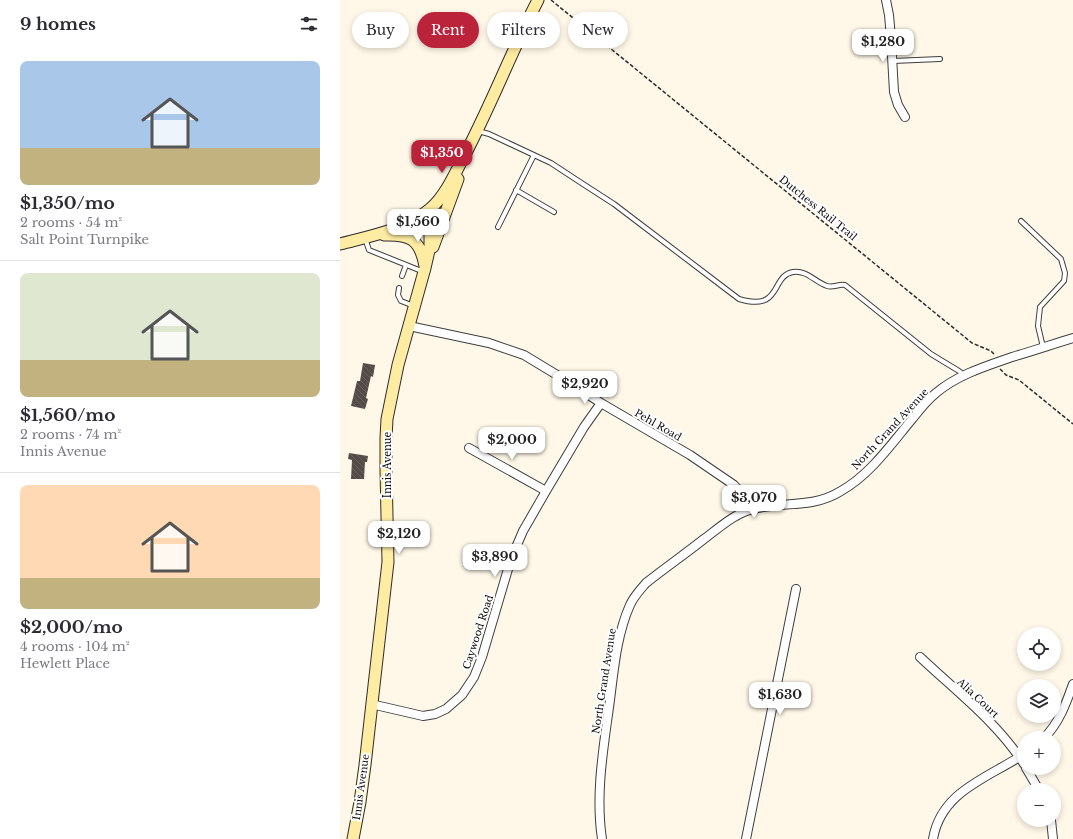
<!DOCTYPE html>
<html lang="en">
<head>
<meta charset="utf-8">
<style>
  :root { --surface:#fff; --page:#f2f2f3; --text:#2b2b33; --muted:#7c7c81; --line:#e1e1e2; --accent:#ba2339 }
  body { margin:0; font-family:"Libre Baskerville",serif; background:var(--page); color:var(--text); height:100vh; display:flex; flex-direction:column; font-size:15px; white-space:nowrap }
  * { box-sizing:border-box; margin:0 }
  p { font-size:13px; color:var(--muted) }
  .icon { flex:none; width:22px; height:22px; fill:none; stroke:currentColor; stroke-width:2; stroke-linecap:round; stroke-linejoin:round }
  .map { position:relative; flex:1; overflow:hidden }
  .sheet { display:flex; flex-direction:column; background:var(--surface); width:340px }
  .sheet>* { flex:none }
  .hud { position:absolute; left:12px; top:12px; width:380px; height:36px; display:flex; gap:8px }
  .fabs { position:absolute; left:677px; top:627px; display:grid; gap:8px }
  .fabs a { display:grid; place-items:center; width:44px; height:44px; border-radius:50%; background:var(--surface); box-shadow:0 2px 6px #0003; font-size:20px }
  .price { position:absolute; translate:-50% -34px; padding:0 9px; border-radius:8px; background:#fff; color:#222; font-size:13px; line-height:26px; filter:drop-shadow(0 1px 2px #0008) }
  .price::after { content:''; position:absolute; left:50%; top:24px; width:12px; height:9px; margin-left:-6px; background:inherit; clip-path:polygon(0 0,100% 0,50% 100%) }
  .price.on { background:var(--accent); color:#fff }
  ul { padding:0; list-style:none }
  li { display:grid; align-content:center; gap:8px; height:212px; padding:0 20px }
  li+li { border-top:1px solid var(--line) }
  li span { display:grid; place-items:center; height:124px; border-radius:8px; color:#555 }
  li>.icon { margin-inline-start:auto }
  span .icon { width:72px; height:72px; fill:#fffc; stroke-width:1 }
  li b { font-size:17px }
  h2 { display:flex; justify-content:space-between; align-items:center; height:48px; padding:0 20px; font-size:17px }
  .pill { padding:0 14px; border-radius:18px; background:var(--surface); box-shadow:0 2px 6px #0003; font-size:14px; line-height:36px }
  .pill.on { background:var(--accent); color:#fff }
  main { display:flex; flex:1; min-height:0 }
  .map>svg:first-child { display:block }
  .building { fill:url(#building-back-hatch) }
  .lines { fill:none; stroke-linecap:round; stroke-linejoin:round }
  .lane-casing { stroke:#3e3e3e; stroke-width:6 }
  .street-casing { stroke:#3e3e3e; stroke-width:10 }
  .secondary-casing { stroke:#2d2d2d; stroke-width:13 }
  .path { stroke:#2d2d2d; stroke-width:1.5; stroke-dasharray:4 2; stroke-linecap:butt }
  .lane { stroke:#fff; stroke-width:4 }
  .street { stroke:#fff; stroke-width:8 }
  .secondary { stroke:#ffeca3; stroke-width:11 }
  .labels { text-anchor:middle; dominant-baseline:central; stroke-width:4; stroke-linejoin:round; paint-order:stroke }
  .street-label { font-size:10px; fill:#0b0b0b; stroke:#fff }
</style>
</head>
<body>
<main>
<section class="sheet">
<h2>9 homes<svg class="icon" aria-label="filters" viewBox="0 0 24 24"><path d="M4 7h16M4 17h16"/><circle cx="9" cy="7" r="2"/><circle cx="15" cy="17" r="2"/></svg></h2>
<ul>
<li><span style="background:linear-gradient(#a9c7e8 70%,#c2b280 0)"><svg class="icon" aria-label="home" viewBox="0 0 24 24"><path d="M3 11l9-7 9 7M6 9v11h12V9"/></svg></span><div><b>$1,350/mo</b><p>2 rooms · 54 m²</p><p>Salt Point Turnpike</p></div></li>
<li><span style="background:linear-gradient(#dfe7d0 70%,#c2b280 0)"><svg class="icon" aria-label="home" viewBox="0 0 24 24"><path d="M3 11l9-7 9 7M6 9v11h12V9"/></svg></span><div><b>$1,560/mo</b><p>2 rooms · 74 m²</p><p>Innis Avenue</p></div></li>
<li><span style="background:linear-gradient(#ffd9b3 75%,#c2b280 0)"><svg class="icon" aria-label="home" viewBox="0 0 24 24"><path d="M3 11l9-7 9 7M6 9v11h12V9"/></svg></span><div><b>$2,000/mo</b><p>4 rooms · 104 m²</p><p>Hewlett Place</p></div></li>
</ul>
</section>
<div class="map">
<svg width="733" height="839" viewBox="0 0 733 839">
  <defs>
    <pattern id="building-back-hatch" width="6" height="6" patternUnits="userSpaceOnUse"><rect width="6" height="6" fill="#534b47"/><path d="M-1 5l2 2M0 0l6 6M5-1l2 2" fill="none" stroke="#67605d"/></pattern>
  </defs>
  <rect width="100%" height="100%" fill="#fff8e8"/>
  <path class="building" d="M23,363L35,365L33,377L31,376L26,398L28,399L25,409L11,406L17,381H20Z
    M9,453L28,456L27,462H25L24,479H11L12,460L8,459Z"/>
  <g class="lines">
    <g class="lane-casing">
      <path id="lane" d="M553,61L600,59
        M138,131L149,134L211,163L243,184L274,204L399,299C443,312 430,276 453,272C467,270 475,282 487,286C493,288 498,284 505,285L591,354L619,371L624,375
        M176,190L214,212
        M681,221L721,259L725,273L724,281L700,307L698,326L703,347
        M158,227L194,155
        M25,238L29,250L84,272
        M62,276L66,265
        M59,288L58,295L61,301L74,306"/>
    </g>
    <g class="street-casing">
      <path id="street" d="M546,0L549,15L551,38L554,92L558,105L565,117
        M69,326L149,343L184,355L227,381L261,403L350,455L394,485L402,494L412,509
        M129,448L206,491
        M580,657C616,691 657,722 684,764
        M31,704L83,716L95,714L106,709L122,695L134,677L142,657L171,559L183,531L206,491L244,427L261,403
        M704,738C719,723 726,704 733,684
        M686,768L699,790
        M711,820L713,839
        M262,839C255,793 264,745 270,700C274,668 277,634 290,605C294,596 300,590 306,583C325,568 345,554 364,539C379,528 395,513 413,509C444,501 472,509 501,491C531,474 552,443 573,418C580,409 587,400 596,393C617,375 646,366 672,357C693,351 713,344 733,338
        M406,839L456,589
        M593,839C601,791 648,778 684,754"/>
    </g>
    <g class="secondary-casing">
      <path id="secondary" d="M44,235C70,234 80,239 85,266
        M0,244C30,236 65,230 90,209C103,198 112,180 120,164C149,111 170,54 198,0
        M93,247L118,179
        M13,839L20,802L25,765L48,562L46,470V438L47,419L58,365L85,268L90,246V234L86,223L81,216"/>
    </g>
    <path class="path" d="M211,0L632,343L651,351L654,354
      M660,369L666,375L679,380L733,424"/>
    <use href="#lane" class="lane"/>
    <use href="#street" class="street"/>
    <use href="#secondary" class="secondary"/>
  </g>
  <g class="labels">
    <g class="street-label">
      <text transform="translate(478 208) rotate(39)">Dutchess Rail Trail</text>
      <text transform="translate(318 425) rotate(30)">Pehl Road</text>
      <text transform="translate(550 429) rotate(-47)">North Grand Avenue</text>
      <text transform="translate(47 465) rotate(-90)">Innis Avenue</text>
      <text transform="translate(138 632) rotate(-72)">Caywood Road</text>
      <text transform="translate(264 681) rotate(-81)">North Grand Avenue</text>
      <text transform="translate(638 698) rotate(43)">Alia Court</text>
      <text transform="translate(21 787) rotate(-82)">Innis Avenue</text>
    </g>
  </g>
</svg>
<div class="fabs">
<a><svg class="icon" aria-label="locate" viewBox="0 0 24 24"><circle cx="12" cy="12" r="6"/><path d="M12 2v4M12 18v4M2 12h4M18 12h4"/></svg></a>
<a><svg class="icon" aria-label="layers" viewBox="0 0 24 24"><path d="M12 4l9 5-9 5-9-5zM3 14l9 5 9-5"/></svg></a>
<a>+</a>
<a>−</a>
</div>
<b class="price" style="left:543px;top:63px">$1,280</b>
<b class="price on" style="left:102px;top:174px">$1,350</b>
<b class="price" style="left:78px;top:243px">$1,560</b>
<b class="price" style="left:245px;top:405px">$2,920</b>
<b class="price" style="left:172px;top:461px">$2,000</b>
<b class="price" style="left:414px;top:519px">$3,070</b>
<b class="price" style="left:59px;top:555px">$2,120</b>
<b class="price" style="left:155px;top:578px">$3,890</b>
<b class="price" style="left:440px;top:716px">$1,630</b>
<div class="hud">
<a class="pill">Buy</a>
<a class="pill on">Rent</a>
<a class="pill">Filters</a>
<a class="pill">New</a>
</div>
</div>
</main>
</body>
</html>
